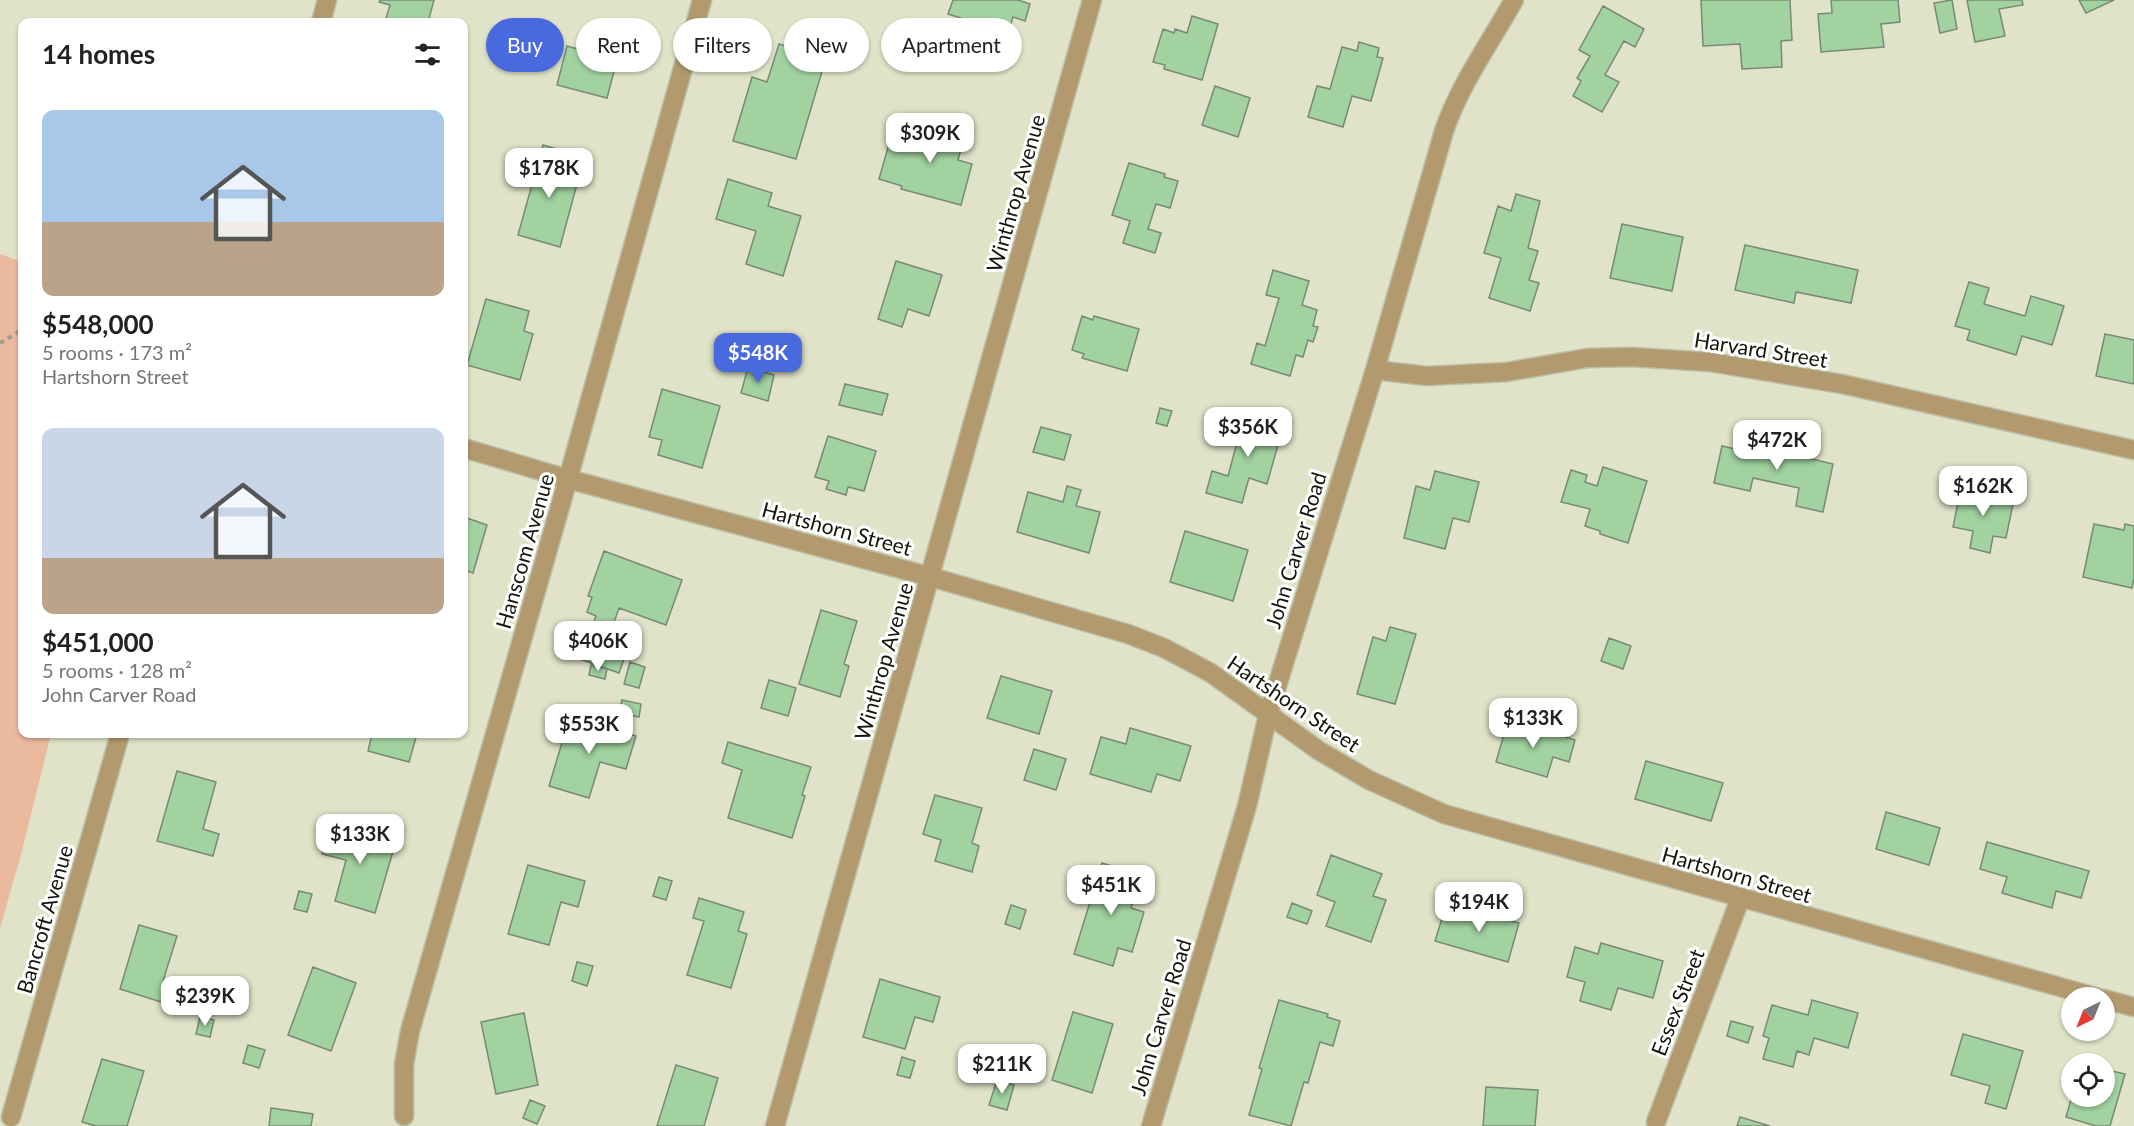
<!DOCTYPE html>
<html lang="en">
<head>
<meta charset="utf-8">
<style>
  :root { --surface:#fff; --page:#f2f2f2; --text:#222; --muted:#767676; --accent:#486ade }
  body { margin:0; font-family:Lato,sans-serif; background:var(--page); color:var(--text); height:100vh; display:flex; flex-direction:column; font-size:22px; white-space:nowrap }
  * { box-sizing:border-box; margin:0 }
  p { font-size:20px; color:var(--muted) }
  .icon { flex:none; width:33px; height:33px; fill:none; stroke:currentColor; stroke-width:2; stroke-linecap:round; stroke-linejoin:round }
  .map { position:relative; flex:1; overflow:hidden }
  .drawer { position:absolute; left:18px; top:18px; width:450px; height:720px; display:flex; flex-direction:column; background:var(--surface); border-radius:12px; box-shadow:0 2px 4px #0004 }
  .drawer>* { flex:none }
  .guide { position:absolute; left:486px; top:18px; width:570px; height:54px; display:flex; gap:12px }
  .needle { width:39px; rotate:223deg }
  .fabs { position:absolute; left:2061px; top:987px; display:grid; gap:12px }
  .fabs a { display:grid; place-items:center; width:54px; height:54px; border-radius:50%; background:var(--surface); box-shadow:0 2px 4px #0004; font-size:30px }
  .price { position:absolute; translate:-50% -51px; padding:0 14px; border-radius:12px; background:#fff; color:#222; font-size:20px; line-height:39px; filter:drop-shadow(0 2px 3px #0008) }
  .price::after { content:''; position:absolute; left:50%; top:36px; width:18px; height:14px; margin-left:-9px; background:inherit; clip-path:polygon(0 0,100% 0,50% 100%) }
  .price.current { background:var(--accent); color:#fff }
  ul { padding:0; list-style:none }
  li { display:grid; align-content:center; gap:12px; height:318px; padding:0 24px }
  li span { display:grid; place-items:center; height:186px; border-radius:12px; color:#555 }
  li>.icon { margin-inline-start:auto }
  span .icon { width:108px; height:108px; fill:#fffc; stroke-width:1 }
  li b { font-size:26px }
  h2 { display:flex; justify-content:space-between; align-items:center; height:72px; padding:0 24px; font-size:26px }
  .chip { padding:0 21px; border-radius:27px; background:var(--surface); box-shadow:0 2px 4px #0004; font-size:21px; line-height:54px }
  .chip.current { background:var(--accent); color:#fff }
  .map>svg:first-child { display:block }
  .green { fill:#ebba9e }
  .building { fill:#a1d29f; stroke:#788a77; stroke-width:1.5 }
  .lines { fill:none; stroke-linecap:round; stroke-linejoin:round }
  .minor-casing { stroke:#bbbea6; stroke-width:21 }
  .path { stroke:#9c9f89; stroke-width:4; stroke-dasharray:4.5 4.5; stroke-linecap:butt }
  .minor { stroke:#b29a6e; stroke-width:18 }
  .labels { text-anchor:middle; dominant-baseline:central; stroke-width:6; stroke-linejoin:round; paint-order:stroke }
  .street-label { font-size:21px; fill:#13140a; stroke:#fff }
</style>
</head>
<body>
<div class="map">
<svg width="2134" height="1126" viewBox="0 0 2134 1126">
  <rect width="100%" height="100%" fill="#e0e3c8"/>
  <path class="green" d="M0,254L22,262V734H51L22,851L0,928Z"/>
  <path class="building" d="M380,0H434L428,22H385L390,5L379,2Z
    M953,0H1018L1030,4L1025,21L1013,17L1008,33L948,14Z
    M1701,0H1790L1792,40L1781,41L1782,67L1742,69L1740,44L1703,46Z
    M1831,0H1898L1900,22L1881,24L1884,47L1821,52L1818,14L1832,13Z
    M1952,0L1957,29L1940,33L1934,3Z
    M1967,0H2022L2023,5L1999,9L2005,36L1975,42Z
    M2079,0H2114L2086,13Z
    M1603,6L1644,29L1635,47L1624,41L1605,75L1619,82L1602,112L1573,96L1581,81L1577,78L1590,56L1579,50Z
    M1192,16L1218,24L1202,80L1164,69L1165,65L1153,62L1163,29L1174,33L1175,29L1187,33Z
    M1359,42L1379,48L1377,57L1383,58L1371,101L1352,96L1343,127L1308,117L1317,86L1330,89L1342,47L1357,51Z
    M779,44L826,58L796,159L733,141L752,77L767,82Z
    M567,46L617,60L607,98L557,85Z
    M1215,86L1250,98L1238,137L1202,125Z
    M939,115L961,122L956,140L963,142L958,160L972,164L961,205L901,189L902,186L879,179L889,144L912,150L917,129L934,133Z
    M543,145L571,153L564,181L577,184L560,247L518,235Z
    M1129,163L1165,174L1164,177L1178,181L1170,208L1156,204L1148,229L1161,233L1155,253L1123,243L1130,221L1112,215Z
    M728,179L772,193L768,206L801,216L783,276L746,264L756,231L716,219Z
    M1516,194L1540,201L1528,248L1538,251L1529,280L1539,283L1530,311L1489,298L1501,258L1484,253L1498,206L1511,211Z
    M1622,224L1683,237L1672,291L1610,278Z
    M1745,245L1858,270L1851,303L1796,292L1794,303L1735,290Z
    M896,261L942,275L929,316L908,309L902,327L878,319Z
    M1273,270L1309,281L1302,305L1317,310L1313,326L1318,327L1313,342L1308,340L1303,357L1296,355L1290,376L1251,364L1257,343L1265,346L1279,298L1266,295Z
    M1969,282L1989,288L1984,304L2025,316L2031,296L2064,306L2052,345L2022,336L2016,355L1967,340L1970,330L1955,326Z
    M486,299L529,311L524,331L533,334L520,380L467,365Z
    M1082,316L1093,320L1094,316L1139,329L1127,371L1082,358L1084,354L1072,350Z
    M2105,334L2134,340V384L2096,376Z
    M748,367L774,375L768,401L741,393Z
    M845,384L888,394L882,415L839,405Z
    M662,389L720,406L702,468L658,455L662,440L649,437Z
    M1160,408L1172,411L1167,426L1156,423Z
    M1246,409L1273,416L1269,431L1281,434L1267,484L1249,478L1242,503L1206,493L1212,471L1228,476Z
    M1041,427L1071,435L1064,460L1033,452Z
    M828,436L876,451L864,491L848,487L846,495L826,489L829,481L815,477Z
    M1756,438L1810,450L1808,458L1833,464L1823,512L1796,506L1799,488L1753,478L1750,491L1714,483L1722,446L1753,453Z
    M1603,467L1647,481L1628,543L1600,534V531L1585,526L1590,509L1561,502L1571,470L1587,475L1585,482L1597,486Z
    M1435,471L1479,482L1469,522L1453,518L1445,549L1404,538L1416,486L1430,490Z
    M1067,486L1081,490L1076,506L1100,512L1089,553L1017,532L1028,492L1063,502Z
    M1961,488L2014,499L2006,538L1993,536L1990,553L1970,548L1973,531L1953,527Z
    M464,517L487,525L473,573L464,570Z
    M2094,524L2124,530L2125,524L2134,526V578L2132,588L2083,577Z
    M1185,531L1248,550L1233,601L1170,582Z
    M604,551L682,580L666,625L619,608L613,625L633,633L619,673L580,659L596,616L587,612L592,597L588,596Z
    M821,610L857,621L844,664L849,666L840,697L799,684Z
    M1390,627L1416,634L1395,704L1357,694L1373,637L1386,641Z
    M1609,638L1631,646L1623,669L1601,661Z
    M630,662L645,667L639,688L624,684Z
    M591,665L607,669L605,679L589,675Z
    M1001,676L1052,691L1039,734L987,718Z
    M769,680L796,688L788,716L761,708Z
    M622,700L641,704L639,717L619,713Z
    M570,716L636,736L626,769L600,762L589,798L549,786Z
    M1508,720L1575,740L1569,762L1553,757L1547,777L1496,762Z
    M1130,728L1191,746L1180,781L1157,774L1151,792L1090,774L1101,737L1126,744Z
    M372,734H417L409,762L368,751Z
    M728,742L811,767L802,795L805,796L792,838L728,818L742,770L722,763Z
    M1034,749L1066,759L1056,790L1024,780Z
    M1646,761L1723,783L1711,821L1635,799Z
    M177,771L216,782L203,829L219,834L213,856L157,841Z
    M935,795L982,808L972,843L979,846L972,872L935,861L941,840L923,834Z
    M1886,812L1940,828L1929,865L1876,849Z
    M331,822L396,841L375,913L335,901L346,860L322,854Z
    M1987,842L2089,871L2081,898L2056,891L2052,908L2002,893L2007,877L1980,869Z
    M1331,855L1382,874L1373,896L1386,900L1371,942L1326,926L1335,902L1317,895Z
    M1102,863L1142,875L1131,908L1144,912L1132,952L1118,948L1113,966L1074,954Z
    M528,865L585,881L578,907L561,902L549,945L508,934Z
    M659,877L672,881L666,900L653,896Z
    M299,891L312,894L307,912L294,909Z
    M699,898L744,912L738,931L747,934L731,988L687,975L704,921L693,918Z
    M1292,903L1312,911L1307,924L1287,917Z
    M1011,905L1026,910L1020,929L1005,924Z
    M1457,906L1519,923L1508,962L1435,941L1443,915L1453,918Z
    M139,925L177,936L163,981L187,988L180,1008L120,989Z
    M1601,943L1663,961L1653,998L1618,988L1611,1010L1580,1001L1585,982L1567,977L1575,947L1598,954Z
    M577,962L593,966L587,986L572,981Z
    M313,967L356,983L331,1051L288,1035Z
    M880,979L940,997L933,1022L915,1017L905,1049L863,1037Z
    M1279,1000L1328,1014L1327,1017L1340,1021L1333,1046L1320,1042L1308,1083L1304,1082L1291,1126L1249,1115L1262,1069L1259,1068Z
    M1812,1000L1858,1013L1848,1048L1814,1038L1809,1055L1797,1051L1793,1067L1763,1059L1769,1038L1763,1036L1772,1005L1808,1015Z
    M1073,1012L1113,1024L1092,1093L1052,1080Z
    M524,1013L538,1085L496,1094L481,1022Z
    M200,1017L214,1020L210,1037L196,1034Z
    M1731,1021L1753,1027L1748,1043L1727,1036Z
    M1963,1034L2023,1051L2006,1109L1985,1103L1990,1086L1951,1075Z
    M248,1045L265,1050L259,1068L243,1063Z
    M902,1057L915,1061L910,1078L897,1075Z
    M102,1059L144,1071L127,1126H96L82,1122Z
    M676,1065L718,1078L704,1126H657Z
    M2104,1069L2125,1074L2110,1126H2096L2066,1117L2072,1096H2104Z
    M997,1080L1014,1085L1007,1110L989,1105Z
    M1486,1087L1538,1090L1535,1126H1483Z
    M530,1100L545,1106L537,1124L523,1118Z
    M271,1108L313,1114L311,1126H269Z
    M1740,1117L1770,1126H1737Z"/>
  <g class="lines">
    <g class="minor-casing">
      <path id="minor" d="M321,22L327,0
        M1375,370L1427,376L1507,372L1587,358L1632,357L1710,362L1842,384L2134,450
        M464,448L568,479L931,577L1128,634L1164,648L1211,673L1318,750L1369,780L1444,814L2099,998
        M2104,999L2134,1007
        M404,1116V1064L410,1031L568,479L702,0
        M11,1117L120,734
        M1656,1122L1740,899
        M775,1126L1092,0
        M1151,1126L1247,806L1268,715L1375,370L1444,131C1460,84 1490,43 1514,0"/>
    </g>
    <path class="path" d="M0,343L22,330"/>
    <use href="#minor" class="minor"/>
  </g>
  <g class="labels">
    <g class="street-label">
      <text transform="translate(1015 193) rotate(-74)">Winthrop Avenue</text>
      <text transform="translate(1761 349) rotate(9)">Harvard Street</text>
      <text transform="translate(837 528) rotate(15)">Hartshorn Street</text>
      <text transform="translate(1295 550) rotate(-73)">John Carver Road</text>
      <text transform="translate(524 551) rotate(-74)">Hanscom Avenue</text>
      <text transform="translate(883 661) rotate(-74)">Winthrop Avenue</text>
      <text transform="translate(1294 703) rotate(34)">Hartshorn Street</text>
      <text transform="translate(1737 874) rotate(16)">Hartshorn Street</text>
      <text transform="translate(44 919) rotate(-74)">Bancroft Avenue</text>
      <text transform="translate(1677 1002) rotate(-69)">Essex Street</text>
      <text transform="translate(1160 1017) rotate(-73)">John Carver Road</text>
    </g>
  </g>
</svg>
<div class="fabs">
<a><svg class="needle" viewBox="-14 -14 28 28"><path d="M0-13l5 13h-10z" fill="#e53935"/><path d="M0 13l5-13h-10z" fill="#767676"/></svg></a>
<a><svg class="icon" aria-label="locate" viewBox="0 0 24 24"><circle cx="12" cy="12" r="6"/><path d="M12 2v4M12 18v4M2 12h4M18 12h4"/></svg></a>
</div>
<b class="price" style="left:930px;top:164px">$309K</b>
<b class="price" style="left:549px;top:199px">$178K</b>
<b class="price current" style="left:758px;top:384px">$548K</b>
<b class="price" style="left:1248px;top:458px">$356K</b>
<b class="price" style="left:1777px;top:471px">$472K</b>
<b class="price" style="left:1983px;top:517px">$162K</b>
<b class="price" style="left:598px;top:672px">$406K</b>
<b class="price" style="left:1533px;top:749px">$133K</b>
<b class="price" style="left:589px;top:755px">$553K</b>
<b class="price" style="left:360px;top:865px">$133K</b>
<b class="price" style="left:1111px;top:916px">$451K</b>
<b class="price" style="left:1479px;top:933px">$194K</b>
<b class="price" style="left:205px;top:1027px">$239K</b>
<b class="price" style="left:1002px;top:1095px">$211K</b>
<div class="guide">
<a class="chip current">Buy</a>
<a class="chip">Rent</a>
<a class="chip">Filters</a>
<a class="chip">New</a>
<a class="chip">Apartment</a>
</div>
<section class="drawer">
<h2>14 homes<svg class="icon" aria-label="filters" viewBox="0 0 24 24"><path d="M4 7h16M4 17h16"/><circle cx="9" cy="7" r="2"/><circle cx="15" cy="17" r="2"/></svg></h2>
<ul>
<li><span style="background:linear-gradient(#a9c7e8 60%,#b9a48a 0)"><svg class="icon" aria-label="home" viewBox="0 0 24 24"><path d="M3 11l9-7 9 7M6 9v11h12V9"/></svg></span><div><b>$548,000</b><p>5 rooms · 173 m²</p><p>Hartshorn Street</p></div></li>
<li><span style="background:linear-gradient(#c9d6e8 70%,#b9a48a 0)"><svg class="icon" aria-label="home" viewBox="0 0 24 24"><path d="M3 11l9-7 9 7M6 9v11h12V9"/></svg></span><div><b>$451,000</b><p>5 rooms · 128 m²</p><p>John Carver Road</p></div></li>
</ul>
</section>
</div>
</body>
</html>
